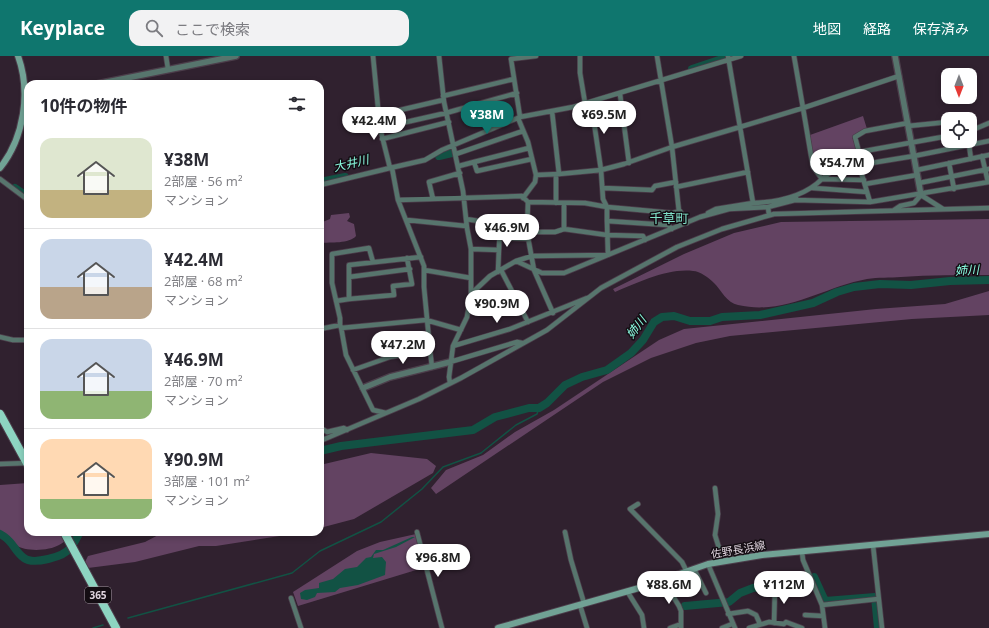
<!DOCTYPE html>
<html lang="ja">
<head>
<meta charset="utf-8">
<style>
  :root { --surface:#fff; --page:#f2f2f3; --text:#2b2b33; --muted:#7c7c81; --line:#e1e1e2; --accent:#0f766e }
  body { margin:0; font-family:"Open Sans","Noto Sans JP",sans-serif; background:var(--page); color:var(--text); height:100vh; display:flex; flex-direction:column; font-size:15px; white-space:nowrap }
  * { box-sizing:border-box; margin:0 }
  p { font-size:13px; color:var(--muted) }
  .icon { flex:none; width:22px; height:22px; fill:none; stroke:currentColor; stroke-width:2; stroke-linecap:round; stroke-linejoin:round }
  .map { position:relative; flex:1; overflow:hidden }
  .sheet { position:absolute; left:24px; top:24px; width:300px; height:456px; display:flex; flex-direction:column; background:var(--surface); border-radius:12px; box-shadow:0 2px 6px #0003 }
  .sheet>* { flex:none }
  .needle { width:26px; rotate:180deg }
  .fabs { position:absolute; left:941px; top:12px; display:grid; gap:8px }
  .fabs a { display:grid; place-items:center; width:36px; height:36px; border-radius:8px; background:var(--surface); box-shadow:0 2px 6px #0003; font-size:20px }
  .price { position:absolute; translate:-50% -34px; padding:0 9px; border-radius:14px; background:#fff; color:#222; font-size:13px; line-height:26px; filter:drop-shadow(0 1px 2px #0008) }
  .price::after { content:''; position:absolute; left:50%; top:24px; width:12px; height:9px; margin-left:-6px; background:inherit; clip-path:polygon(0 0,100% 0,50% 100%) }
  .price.active { background:var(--accent); color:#fff }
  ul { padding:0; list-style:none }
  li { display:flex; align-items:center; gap:12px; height:100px; padding:0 16px }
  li+li { border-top:1px solid var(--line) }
  li span { display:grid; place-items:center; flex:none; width:112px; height:80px; border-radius:12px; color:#555 }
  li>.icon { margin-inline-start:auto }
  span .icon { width:48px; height:48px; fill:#fffc; stroke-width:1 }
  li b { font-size:17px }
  h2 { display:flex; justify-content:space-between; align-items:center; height:48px; padding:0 16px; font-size:17px }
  header { display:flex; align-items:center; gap:24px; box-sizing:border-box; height:56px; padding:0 20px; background:var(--accent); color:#fff }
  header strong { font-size:19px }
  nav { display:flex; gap:22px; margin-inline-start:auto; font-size:14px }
  .search { width:280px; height:36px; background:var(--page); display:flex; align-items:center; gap:10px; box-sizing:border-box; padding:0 14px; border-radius:12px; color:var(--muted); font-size:15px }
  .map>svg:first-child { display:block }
  .green { fill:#634362 }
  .water { fill:#125244 }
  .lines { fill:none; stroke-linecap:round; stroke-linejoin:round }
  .stream { stroke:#125244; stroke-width:1.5 }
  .river { stroke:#125244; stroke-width:8 }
  .minor-casing { stroke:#4c3e4b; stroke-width:6 }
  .tertiary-casing { stroke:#4c3e4b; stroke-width:8 }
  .secondary-casing { stroke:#4c3e4b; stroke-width:8 }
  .trunk-casing { stroke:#4c3e4b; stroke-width:10 }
  .minor { stroke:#57756d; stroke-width:4.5 }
  .tertiary { stroke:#57756d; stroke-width:5.5 }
  .secondary { stroke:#71a295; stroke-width:6 }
  .trunk { stroke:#8dd4c1; stroke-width:8 }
  .labels { text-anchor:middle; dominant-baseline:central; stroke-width:3; stroke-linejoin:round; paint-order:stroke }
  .shield { fill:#140d13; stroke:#a298a1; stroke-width:1 }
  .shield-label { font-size:10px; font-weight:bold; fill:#dfd4de }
  .street-label { font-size:11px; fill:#dfd4de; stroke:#140d13 }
  .water-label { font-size:12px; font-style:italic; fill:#8afce0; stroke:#140d13 }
  .quarter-label { font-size:13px; fill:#81e3ca; stroke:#140d13 }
</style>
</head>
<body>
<header>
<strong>Keyplace</strong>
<div class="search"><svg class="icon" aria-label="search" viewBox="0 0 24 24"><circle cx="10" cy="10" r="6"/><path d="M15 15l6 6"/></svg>ここで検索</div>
<nav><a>地図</a><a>経路</a><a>保存済み</a></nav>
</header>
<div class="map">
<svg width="989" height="572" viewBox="0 0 989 572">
  <rect width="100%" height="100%" fill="#30212f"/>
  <path class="green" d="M863,60L867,73L852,81L857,92L843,101L844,103L823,121C812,112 813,93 810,79Z
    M349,157L350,161L347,165L354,168L356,180C349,188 331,186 320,187V167L330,163L331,159Z
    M989,163V219C960,219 930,219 901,221C890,222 878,221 867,223C823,231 785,260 738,249C727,247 721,234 714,227C709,222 700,215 693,215C667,212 638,227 615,236L613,233L684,198L734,177L781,166Z
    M989,235V259L912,263L730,280L696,287L651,302L603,326L436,438L431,432L446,414L483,399L515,376L554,354L659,284L684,273L876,253L945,248Z
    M371,397L427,403L436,410L433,417L354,463L320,472V409Z
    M28,427V476H76C71,480 65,486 59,489C49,495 25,496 16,489C9,483 10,479 0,475V429Z
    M164,476H305L216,490H199L135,506L88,512L85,506L88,500L145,486Z
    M416,478L426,511L298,550L293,536L357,495L380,486Z"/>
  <path class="water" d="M412,481H415L396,491L374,498L373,502L382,501L386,506L385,519L358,529L340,532L335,536L317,537L315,541L307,544L301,543L300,537L305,534L319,532V527L333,523L345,513L357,511L366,502L371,501L376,494H383Z"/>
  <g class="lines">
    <path class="stream" d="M128,562L292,517L320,495L381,466L422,433L443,411L481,397L516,369L537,358L539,352
      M93,572L103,569"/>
    <path class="river" d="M692,13L731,0
      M439,100L452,97
      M320,126L345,121
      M15,132L28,141
      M320,395L341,390L473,374L495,361L529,352H539L547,347L565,329L582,321L607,314L631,297L643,284L654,266L662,261L674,260L690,265H710L722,261L760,259L813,247L837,236L854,231L880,228L911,229L950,225L989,224
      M0,478C14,485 13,494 24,502C33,509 64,501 70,492C74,488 77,481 80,476
      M685,550L729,546L740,537L753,532L780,527H795L814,521L825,545L875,541L878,572"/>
    <g class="minor-casing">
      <path id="minor" d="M166,0L168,13
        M439,0L444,46L463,135L467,172L471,193V238L467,261L453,290
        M580,0V17L585,47
        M657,0L672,91L740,71L753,147L716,153L708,157
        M728,0L740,71L803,52L813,111L822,123C804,141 778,146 753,147
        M794,0L803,52L899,20
        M620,38L629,107
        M443,40L514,23
        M379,59L443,44
        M520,61L511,3L536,0
        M518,62L528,86L536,119
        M908,70L948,66
        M380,72L446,57L517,37
        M970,75L989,67
        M948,80L859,96V109L914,100L989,85
        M382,83L449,66
        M969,89L971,103
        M529,92L474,106L477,115L532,103
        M859,96L855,81L865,75L908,67
        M456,98L523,75
        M982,100L988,126
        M949,107L954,133
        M459,110L474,106
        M390,112L425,104L442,94L520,61L573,51L741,0
        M392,112L398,144L424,210V231L430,294
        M917,114L989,99
        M559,118L601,114L591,46
        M0,123L28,144
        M822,123L831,116L859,109L870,146L989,126
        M822,123L864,124
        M919,127L989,113
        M865,128L917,119
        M320,129L390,112L380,72L373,0
        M676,131L748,116
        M603,132L652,134L655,130L676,126
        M813,132L867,136
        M921,139L943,153
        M523,142L535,126L536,119L559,118L552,55
        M433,143L429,126L460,117
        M398,144L522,140L528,146
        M795,144L870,146
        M556,147V118
        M564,147V173
        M607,151L603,143L601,114L624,108L672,91L679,156
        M768,151L795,144L796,142
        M894,154L900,150L914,147L921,139
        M466,163L528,173
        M407,164L466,170
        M607,165V151L673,157L680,155L687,167
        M527,176L528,146L585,147L607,151
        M487,181L529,183
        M471,193L499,194
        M516,205L532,200L608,199L607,165L668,169L672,173
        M424,214L471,222
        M501,214L528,266
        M498,216L500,168
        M349,221L410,213
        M471,238L490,220L516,205L542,217H564L700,161L729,153L768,151L769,159
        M349,243L394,239L393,230L412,228L407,202
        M336,245L349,243V209L421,201
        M553,257L534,214L527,176H555L564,173L607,179L643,180L645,184
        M341,271L346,299L373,354L386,357
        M341,272L426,264L461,274
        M320,273L340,269V262L332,227V198L369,192L373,206
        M0,281L13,284H28
        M450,306L517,286L522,287
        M353,314L390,301L430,294L432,311
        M450,327L449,321L453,290L510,273L587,242
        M320,366L321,372L327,376L344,372L347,374
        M320,385L419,343L461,322L547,274L601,232L677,191L722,173L774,158L989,152
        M0,408L28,407
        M715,432L718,458L715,479L723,505
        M638,448L630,453L682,506L687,516
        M417,476L442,572
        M565,476L571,504L584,547
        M873,489L882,572
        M802,496L803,504L822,549L825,572
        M708,508L735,572
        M694,513L706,537
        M663,524L679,550L681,555V572
        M627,535L642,559L644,572
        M291,542L301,572
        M580,549L587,572
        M822,549L878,543
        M728,558L748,555L756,559L760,568
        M805,559L823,560
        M774,567L775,531
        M670,572L681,568
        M722,572L732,568
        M749,572L769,566L784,568L786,566L802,572"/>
    </g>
    <g class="tertiary-casing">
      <path id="tertiary" d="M895,0L921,139
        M97,28L236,0
        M363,332L390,321L450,306"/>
    </g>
    <g class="secondary-casing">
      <path id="secondary" d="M0,112C24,82 31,36 18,0
        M498,572L639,532L708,508L762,499L989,478"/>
    </g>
    <g class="trunk-casing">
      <path id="trunk" d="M0,358L28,409
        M64,476L116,572"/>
    </g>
    <use href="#minor" class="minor"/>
    <use href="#tertiary" class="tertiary"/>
    <use href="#secondary" class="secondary"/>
    <use href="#trunk" class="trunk"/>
  </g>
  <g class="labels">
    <rect class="shield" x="85" y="531" width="26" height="16" rx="3"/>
    <g class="shield-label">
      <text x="98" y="539">365</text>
    </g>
    <g class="street-label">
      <text transform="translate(738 493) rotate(-10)">佐野長浜線</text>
    </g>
    <g class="water-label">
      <text transform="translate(351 107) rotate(-13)">大井川</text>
      <text transform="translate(967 214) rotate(-3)">姉川</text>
      <text transform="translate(636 271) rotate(-52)">姉川</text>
    </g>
    <g class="quarter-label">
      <text x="669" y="162">千草町</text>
    </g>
  </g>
</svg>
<div class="fabs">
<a><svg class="needle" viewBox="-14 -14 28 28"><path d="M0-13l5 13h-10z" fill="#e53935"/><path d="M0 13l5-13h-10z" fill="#7c7c81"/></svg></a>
<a><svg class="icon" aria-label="locate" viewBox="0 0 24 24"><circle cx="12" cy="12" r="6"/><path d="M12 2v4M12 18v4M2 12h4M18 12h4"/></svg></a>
</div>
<b class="price active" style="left:487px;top:79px">¥38M</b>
<b class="price" style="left:604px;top:79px">¥69.5M</b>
<b class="price" style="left:374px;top:85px">¥42.4M</b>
<b class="price" style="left:842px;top:127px">¥54.7M</b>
<b class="price" style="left:507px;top:192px">¥46.9M</b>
<b class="price" style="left:497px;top:268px">¥90.9M</b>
<b class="price" style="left:403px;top:309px">¥47.2M</b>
<b class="price" style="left:438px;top:522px">¥96.8M</b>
<b class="price" style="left:669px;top:549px">¥88.6M</b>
<b class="price" style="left:784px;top:549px">¥112M</b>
<section class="sheet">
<h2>10件の物件<svg class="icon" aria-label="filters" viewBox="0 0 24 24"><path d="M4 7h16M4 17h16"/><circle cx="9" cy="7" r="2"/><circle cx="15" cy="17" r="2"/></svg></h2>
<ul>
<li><span style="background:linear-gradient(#dfe7d0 65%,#c2b280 0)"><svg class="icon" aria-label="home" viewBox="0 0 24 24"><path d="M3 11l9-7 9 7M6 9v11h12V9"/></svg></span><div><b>¥38M</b><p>2部屋 · 56 m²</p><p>マンション</p></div></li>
<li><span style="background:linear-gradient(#c9d6e8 60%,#b9a48a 0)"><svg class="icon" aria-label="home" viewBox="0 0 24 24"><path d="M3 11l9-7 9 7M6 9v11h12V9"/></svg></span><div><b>¥42.4M</b><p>2部屋 · 68 m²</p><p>マンション</p></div></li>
<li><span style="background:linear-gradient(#c9d6e8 65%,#8fb573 0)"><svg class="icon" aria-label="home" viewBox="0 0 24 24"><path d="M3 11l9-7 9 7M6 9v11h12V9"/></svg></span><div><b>¥46.9M</b><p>2部屋 · 70 m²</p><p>マンション</p></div></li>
<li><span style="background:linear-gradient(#ffd9b3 75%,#8fb573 0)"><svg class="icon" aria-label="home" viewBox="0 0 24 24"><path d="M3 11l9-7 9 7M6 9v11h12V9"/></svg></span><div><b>¥90.9M</b><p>3部屋 · 101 m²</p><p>マンション</p></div></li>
</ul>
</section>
</div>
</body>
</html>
